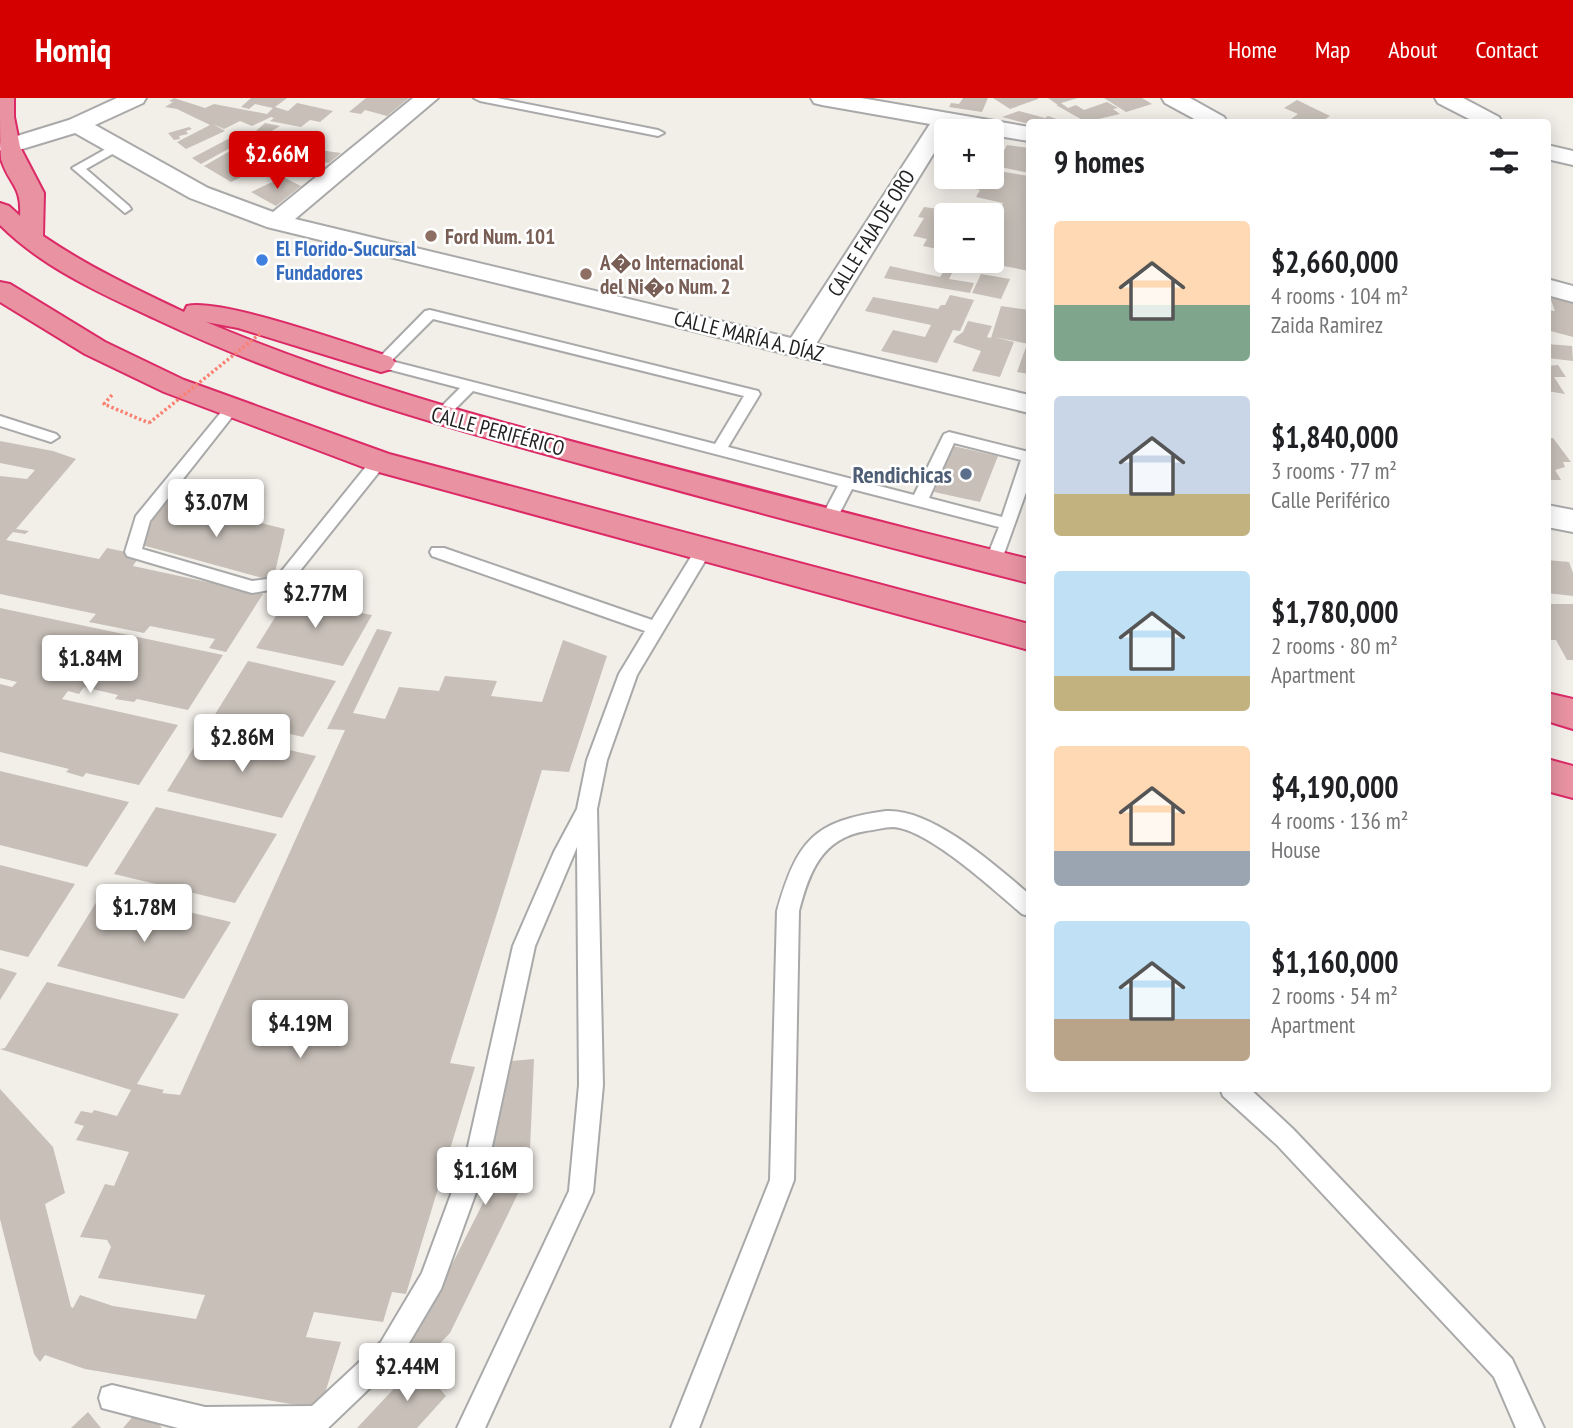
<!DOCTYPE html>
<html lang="en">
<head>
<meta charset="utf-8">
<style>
  :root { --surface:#fff; --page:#f2f2f2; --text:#202124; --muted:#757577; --accent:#d40000 }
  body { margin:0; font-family:"PT Sans Narrow",sans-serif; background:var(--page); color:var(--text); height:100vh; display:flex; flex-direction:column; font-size:26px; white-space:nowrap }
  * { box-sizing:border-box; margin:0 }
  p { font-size:23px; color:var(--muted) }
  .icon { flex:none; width:38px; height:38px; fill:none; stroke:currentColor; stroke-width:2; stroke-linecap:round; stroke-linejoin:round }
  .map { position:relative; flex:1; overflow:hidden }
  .side { position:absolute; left:1026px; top:21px; width:525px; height:973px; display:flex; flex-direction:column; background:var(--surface); border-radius:7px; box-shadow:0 4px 18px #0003 }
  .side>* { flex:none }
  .buttons { position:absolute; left:934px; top:21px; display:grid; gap:14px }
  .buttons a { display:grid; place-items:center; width:70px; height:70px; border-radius:7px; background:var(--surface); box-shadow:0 4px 18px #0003; font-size:35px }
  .price { position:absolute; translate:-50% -60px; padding:0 16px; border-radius:7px; background:#fff; color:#222; font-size:23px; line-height:46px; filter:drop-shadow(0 2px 4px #0008) }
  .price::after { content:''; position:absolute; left:50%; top:42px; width:21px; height:16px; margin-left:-10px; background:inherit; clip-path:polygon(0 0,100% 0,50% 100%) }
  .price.active { background:var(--accent); color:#fff }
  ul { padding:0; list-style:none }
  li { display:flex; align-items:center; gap:21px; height:175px; padding:0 28px }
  li span { display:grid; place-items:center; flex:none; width:196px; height:140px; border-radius:7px; color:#555 }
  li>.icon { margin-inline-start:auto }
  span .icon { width:84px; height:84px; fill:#fffc; stroke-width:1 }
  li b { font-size:30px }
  h2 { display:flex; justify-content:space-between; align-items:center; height:84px; padding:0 28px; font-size:30px }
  header { display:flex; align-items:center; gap:42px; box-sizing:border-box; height:98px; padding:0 35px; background:var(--accent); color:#fff }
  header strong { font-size:33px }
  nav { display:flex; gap:38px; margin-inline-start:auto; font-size:24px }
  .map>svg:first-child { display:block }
  .building { fill:#c7bfb8 }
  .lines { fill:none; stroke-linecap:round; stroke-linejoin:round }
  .lane-casing { stroke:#a9a9a9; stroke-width:4 }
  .street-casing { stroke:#a9a9a9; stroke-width:4 }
  .highway-casing { stroke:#dc2a67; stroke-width:4 }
  .path { stroke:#fa8072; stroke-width:3.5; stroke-dasharray:2.5 2.5; stroke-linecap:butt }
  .lane { fill:#fff; fill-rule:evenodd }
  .street { fill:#fff; fill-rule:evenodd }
  .highway { fill:#e892a2; fill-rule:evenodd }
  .path-bridge { stroke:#fa8072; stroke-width:3.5; stroke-dasharray:2.5 2.5; stroke-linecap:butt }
  .education-dot { fill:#8d6e63; stroke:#fff; stroke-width:2.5 }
  .shop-dot { fill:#3f7fe0; stroke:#fff; stroke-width:2.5 }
  .service-dot { fill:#5c6f8a; stroke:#fff; stroke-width:2.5 }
  .labels { text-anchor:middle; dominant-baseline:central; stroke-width:5; stroke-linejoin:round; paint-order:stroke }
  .far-street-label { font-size:21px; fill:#222; stroke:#fff }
  .far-education-label { font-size:21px; font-weight:bold; fill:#785e54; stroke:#fff; text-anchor:start }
  .far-shop-label { font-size:21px; font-weight:bold; fill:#366cbe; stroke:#fff; text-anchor:start }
  .service-label { font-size:24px; font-weight:bold; fill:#4e5e75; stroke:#fff; text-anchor:end }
</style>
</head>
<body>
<header>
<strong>Homiq</strong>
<nav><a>Home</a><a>Map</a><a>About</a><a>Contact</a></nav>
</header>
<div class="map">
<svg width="1573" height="1330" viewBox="0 0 1573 1330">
  <rect width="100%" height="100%" fill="#f2efe9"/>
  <path class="building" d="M174,0L205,10L214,6L267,16L273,10L255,6L249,11L241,9L251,0H287L275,9L288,13L297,5L333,13L320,24L310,22L301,29L270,23L274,20L271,19L252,28L240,23L224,31L213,26L225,33L186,51L177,44L210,27L177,11L165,9L173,4L169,3Z
    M366,0H409L387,18L365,12L361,16L349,14Z
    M963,0H988L982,14L949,9L951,5L959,6Z
    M993,0H1038V1L1010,11Z
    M1048,0H1078L1061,5L1068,10L1076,7L1084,12L1107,4L1118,10L1113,11L1120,16L1086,24L1056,7H1058Z
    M1104,0H1142L1152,6L1126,14Z
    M1297,2L1330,18L1321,24H1287L1298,16L1284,10Z
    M1019,13L1045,20L1048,18L1066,24L1029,26L1002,19Z
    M265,25L280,28L270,34L307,40L297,49L341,55L329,65L238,49Z
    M189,29L192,31L186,33L188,36L179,38L180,41L174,42L168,35Z
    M228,41L239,45L201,66L192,60Z
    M1007,47L1029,50V75L996,68Z
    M237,49L268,66L231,84L204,68Z
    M992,72L1029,78V173L993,166L990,175L968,172L971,163L988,165L992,163V150L999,135L996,134L1004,117L998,116L1003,105L976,99L980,92L956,86L960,79H992Z
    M283,79L301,88L276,108L251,94Z
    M924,109L946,112L948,109L975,115L974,117H947V153L923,148L927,141L913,138L924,120L918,119Z
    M890,168L940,179L943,174L952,175L949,181L974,185L970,195L884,180Z
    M981,176L1010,181L1001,201L972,195Z
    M950,197L974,202L960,233L953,232L937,265L881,253L893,232L925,239L931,227L865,213L873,199L938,211L941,207H945Z
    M1550,200L1573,205V239L1547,232V212L1555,213Z
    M1001,208L1029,212V246L994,239L1014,244L1000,279L972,273L981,253L953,244L956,239L963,234L968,223L992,228L987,239L991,240Z
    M1547,246L1572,248L1573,263L1547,260Z
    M1026,249H1029V276L1017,274Z
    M1558,267L1566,279H1554L1565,296L1547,293V268Z
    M1547,340H1553L1571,364H1563L1565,369L1555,372L1561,382H1547Z
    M0,343L53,353L76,361L16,431L29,433L25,436L13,434L6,442L99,461L107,450L140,457L133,468L263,496L226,554L209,550L215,541L150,528L144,535L89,524L96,516L0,496V378L27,381L35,372L0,365Z
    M953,348L998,358L980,404L934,394Z
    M162,400L285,431L273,483L142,447Z
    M1547,462L1569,464L1573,475V498L1547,495Z
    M325,492L344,497L334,510L372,517L343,568L256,550L287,500L329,509L331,506L317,502Z
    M1547,506H1573V562H1567L1556,542H1547Z
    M0,510L223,557L188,612L137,601L134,604L115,601L118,597L84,589L79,596L68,593L62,601L178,627L139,687L86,675L83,679L66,674L69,671L0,654V586L12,589L17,584L0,580Z
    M377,531L392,534L353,615L385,621L399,589L439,593L445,578L497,583L491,598L542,604L563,542L607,558L569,674L542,672L450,965L475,969L406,1196L392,1194L383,1224L314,1214L306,1239L341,1244L320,1311L85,1271L45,1257L40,1264L34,1256L0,1121V991L53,1049L65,1095L45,1106L71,1209L73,1210L80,1197L113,1208L196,1221L205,1197L98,1180L111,1149L107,1142L80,1139L105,1086L114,1088L129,1054L76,1042L84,1028L74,1025L81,1013L92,1015L94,1012L117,1018L131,992L0,951L5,950L47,884L179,916L137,986L164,992L162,995L180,997L345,632L327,631Z
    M248,563L336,583L303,639L214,618Z
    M204,633L316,658L282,720L167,693Z
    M0,673L129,704L87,769L0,747Z
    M156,709L277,736L235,805L114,776Z
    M0,767L75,786L28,859L0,852Z
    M105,790L144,800L142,803L231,824L184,901L57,868Z
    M0,870L17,875L0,902Z
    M534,961L529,1073L450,1235L422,1264L403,1241L436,1198L490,1091L501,964Z
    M418,1265L446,1298L417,1330H357Z
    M143,1307L162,1330H123Z
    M88,1314L101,1330H71Z"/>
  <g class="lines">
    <g class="lane-casing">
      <path id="lane" d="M474,0H497L658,32L664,35L658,38L480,3Z
        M113,47L123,50L86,71L129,108L131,111L125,115L72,70Z
        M430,212L758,293L760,296L728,349L914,397L944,336L949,334L1029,354V386L1001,464L993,470L985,464L999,429L852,391L834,426L828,428L820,422L838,388L473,293L445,321H435L432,318L460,290L376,268L374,265L425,213ZM433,221L744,298L715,346L391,263ZM954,345L1021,362L1002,419L929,400Z
        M232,305L239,310L150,423L142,451L252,483L276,480L373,360H385L387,364L287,489L252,495L127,458L125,454L136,418L227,307Z
        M0,318L56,336L59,339L51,344L0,328Z
        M703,447L711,453L637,577L607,662L597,711L603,987L593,1094L485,1330H457L569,1093L579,987L577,749L535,848L491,1053L441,1191L399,1262L328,1330H178L102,1310L99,1300L102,1290L112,1287L205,1309L312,1308L381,1244L422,1175L467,1053L513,848L554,754L577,711L587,662L619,576L645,533L432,458L430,454L432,450H444L652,522L697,449Z
        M886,713C932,710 996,768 1029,796V818L1022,816C994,792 928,731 893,729C884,729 875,732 866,733C822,740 809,774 799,813L794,1082L699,1330H671L770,1082L777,813C797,743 813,723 886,713Z
        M1220,990H1249L1293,1031L1512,1261L1544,1330H1516L1494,1279L1277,1047L1223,998Z"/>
    </g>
    <g class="street-casing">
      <path id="street" d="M117,0H146L143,5L95,27L208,90L273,114L413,0H438L295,121L791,240L930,26L822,7L814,5L811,0H861L1029,29V43L992,37V33L950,29L816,246L1029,297V315L267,129L190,100L75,35L9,55L0,52L1,43L69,22Z
        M1162,0H1190L1224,19L1227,24H1200L1165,5Z
        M1435,0H1463L1499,19L1502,24H1475L1438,5Z
        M1547,47L1573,53V67L1547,61Z
        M1547,181L1573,188V204L1547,197Z
        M1547,407L1573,412V434L1547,429Z"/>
    </g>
    <g class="highway-casing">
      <path id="highway" d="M0,0H14V19L20,49L44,95L43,138C87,168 135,191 184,214L187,208C222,200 351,247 391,259L395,265L391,271L381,274L238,230L206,224C340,281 479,319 619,356C755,392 892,427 1029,461V485C883,448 738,409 592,369C445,329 298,288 160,223C104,197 44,171 0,127V105L9,108L20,118C22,87 9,87 1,61C0,44 0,19 0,0Z
        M0,184L10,186L105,244L184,282L389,356L1029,526V552L368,371L164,294L85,256L0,204Z
        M1547,595L1573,601V631L1547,623Z
        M1547,661L1573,668V700L1547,693Z"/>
    </g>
    <path class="path" d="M112,297L104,306L149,325"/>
    <use href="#lane" class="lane"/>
    <use href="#street" class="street"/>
    <use href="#highway" class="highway"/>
    <path class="path-bridge" d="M149,325L261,235"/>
  </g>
  <g class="education-dot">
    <circle cx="431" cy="138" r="7"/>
    <circle cx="586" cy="176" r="7"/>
  </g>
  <circle class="shop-dot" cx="262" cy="162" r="7"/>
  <circle class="service-dot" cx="966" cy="376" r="7"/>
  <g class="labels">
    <g class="far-street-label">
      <text transform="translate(871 135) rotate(-58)">CALLE FAJA DE ORO</text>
      <text transform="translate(749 238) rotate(14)">CALLE MARÍA A. DÍAZ</text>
      <text transform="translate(498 333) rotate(15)">CALLE PERIFÉRICO</text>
    </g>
    <g class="far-education-label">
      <text x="445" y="138">Ford Num. 101</text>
      <text x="600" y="164">A�o Internacional<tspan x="600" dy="24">del Ni�o Num. 2</tspan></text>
    </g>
    <g class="far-shop-label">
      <text x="276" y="150">El Florido-Sucursal<tspan x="276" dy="24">Fundadores</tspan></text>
    </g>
    <g class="service-label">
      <text x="952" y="376">Rendichicas</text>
    </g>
  </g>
</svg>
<div class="buttons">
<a>+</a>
<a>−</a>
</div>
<b class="price active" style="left:277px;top:93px">$2.66M</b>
<b class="price" style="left:216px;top:441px">$3.07M</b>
<b class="price" style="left:315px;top:532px">$2.77M</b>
<b class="price" style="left:90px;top:597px">$1.84M</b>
<b class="price" style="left:242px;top:676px">$2.86M</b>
<b class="price" style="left:144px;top:846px">$1.78M</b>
<b class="price" style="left:300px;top:962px">$4.19M</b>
<b class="price" style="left:485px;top:1109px">$1.16M</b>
<b class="price" style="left:407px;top:1305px">$2.44M</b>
<section class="side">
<h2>9 homes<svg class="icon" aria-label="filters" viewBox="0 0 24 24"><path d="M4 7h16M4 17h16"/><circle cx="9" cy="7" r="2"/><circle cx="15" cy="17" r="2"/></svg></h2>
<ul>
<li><span style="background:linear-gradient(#ffd9b3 60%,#7fa58c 0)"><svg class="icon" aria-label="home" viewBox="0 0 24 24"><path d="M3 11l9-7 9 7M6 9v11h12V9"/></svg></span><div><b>$2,660,000</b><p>4 rooms · 104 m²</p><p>Zaida Ramirez</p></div></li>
<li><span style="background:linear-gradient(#c9d6e8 70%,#c2b280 0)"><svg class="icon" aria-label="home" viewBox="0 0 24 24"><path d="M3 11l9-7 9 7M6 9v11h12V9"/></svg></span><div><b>$1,840,000</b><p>3 rooms · 77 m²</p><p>Calle Periférico</p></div></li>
<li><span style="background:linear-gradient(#bfe0f5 75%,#c2b280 0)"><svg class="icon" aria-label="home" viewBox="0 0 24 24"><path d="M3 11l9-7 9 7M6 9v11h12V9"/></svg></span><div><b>$1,780,000</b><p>2 rooms · 80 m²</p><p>Apartment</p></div></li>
<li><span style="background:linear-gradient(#ffd9b3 75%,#9aa5b1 0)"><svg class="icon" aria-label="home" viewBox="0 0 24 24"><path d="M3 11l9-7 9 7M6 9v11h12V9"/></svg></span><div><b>$4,190,000</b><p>4 rooms · 136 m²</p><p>House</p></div></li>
<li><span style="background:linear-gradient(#bfe0f5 70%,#b9a48a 0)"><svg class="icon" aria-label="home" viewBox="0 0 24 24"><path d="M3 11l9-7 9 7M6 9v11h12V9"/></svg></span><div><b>$1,160,000</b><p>2 rooms · 54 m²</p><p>Apartment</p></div></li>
</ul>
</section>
</div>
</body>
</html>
